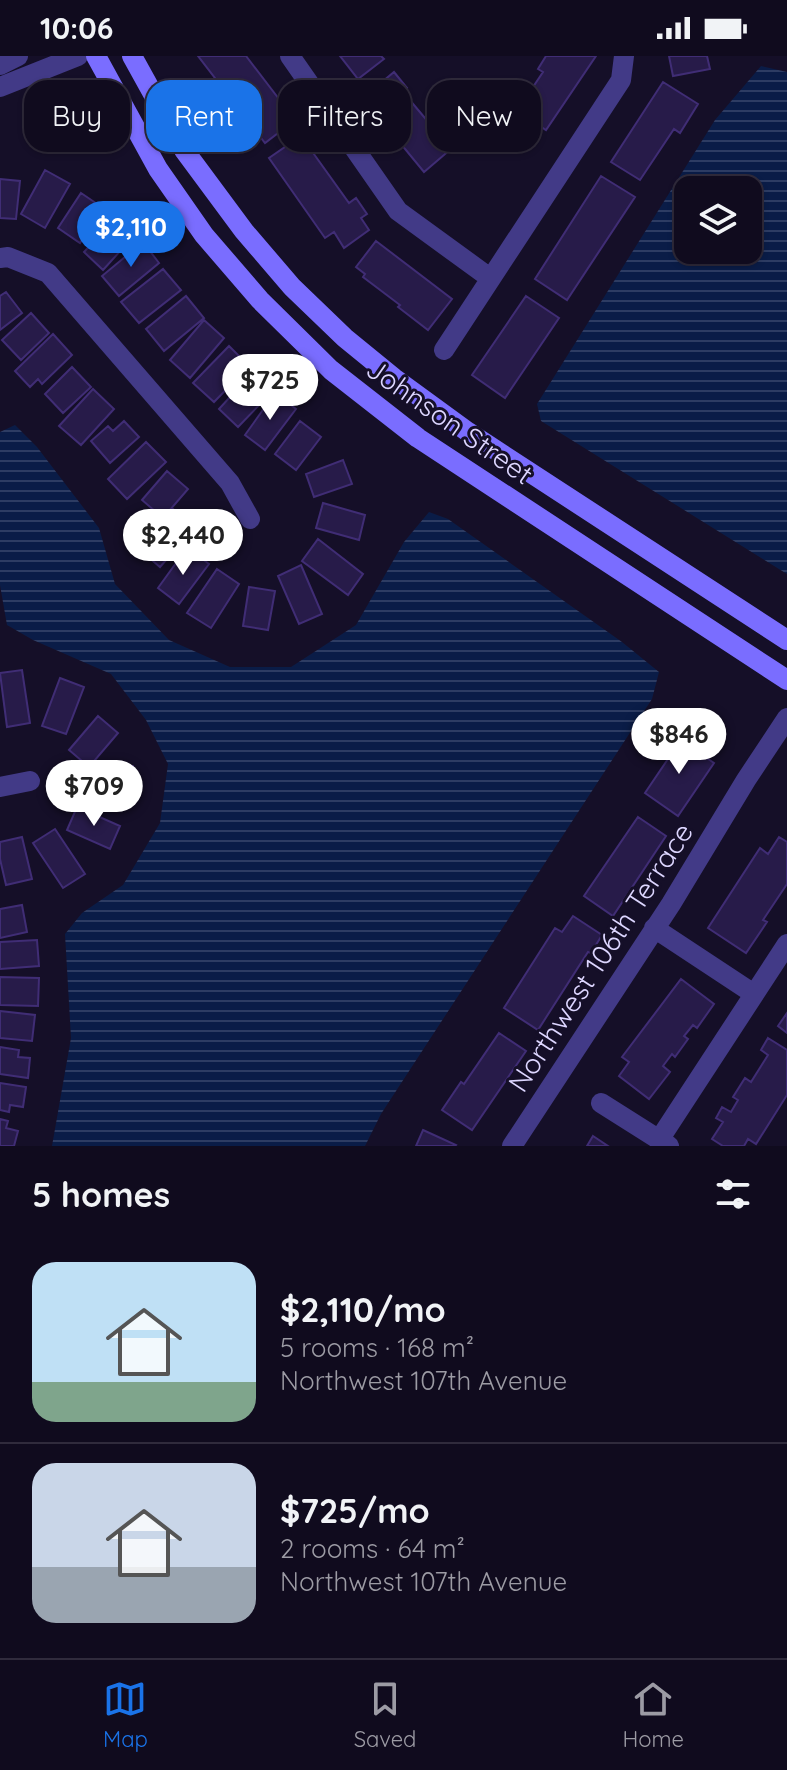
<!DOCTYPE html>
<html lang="en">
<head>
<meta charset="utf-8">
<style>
  :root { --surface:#100b1e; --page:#191427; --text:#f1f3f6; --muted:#9c9ba4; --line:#302b3c; --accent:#1a73e8 }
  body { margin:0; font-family:Quicksand,sans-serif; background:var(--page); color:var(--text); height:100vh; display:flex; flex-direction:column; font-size:30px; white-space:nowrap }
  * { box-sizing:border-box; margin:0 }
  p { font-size:26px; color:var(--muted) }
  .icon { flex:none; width:44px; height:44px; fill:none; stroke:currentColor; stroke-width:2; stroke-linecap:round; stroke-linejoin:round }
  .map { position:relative; height:1090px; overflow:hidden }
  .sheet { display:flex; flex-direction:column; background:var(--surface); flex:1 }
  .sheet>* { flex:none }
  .guide { position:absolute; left:24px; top:24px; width:740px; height:72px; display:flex; gap:16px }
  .buttons { position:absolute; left:674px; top:120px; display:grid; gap:16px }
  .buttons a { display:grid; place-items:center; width:88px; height:88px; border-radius:16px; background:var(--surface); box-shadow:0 2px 6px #0004,0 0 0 2px var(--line); font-size:40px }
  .price { position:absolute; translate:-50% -68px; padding:0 18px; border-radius:28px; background:#fff; color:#222; font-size:26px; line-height:52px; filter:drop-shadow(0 2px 4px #0008) }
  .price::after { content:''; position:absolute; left:50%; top:48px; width:24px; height:18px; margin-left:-12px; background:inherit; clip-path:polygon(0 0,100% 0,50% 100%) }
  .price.current { background:var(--accent); color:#fff }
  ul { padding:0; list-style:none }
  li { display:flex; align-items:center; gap:24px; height:200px; padding:0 32px }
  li+li { border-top:2px solid var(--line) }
  li span { display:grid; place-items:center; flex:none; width:224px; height:160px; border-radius:24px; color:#555 }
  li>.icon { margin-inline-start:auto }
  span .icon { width:96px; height:96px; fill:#fffc; stroke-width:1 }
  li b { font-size:34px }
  h2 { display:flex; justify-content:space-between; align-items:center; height:96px; padding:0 32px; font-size:34px }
  .tag { padding:0 28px; border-radius:24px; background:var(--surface); box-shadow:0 2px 6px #0004,0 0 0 2px var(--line); font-size:28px; line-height:72px }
  .tag.current { background:var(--accent); color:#fff }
  .status { display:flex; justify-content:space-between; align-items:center; height:56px; padding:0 40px; background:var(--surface); direction:ltr }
  .status svg { height:22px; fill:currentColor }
  .tab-bar { display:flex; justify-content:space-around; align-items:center; height:112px; border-top:2px solid var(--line); background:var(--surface); font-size:22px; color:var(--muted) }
  .tab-bar a { display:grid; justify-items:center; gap:4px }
  .tab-bar .current { color:var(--accent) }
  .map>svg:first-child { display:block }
  .water { fill:url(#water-rules); fill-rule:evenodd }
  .building { fill:#271b49; stroke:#402d75; stroke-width:2 }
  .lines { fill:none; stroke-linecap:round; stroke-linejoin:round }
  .street { stroke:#423a87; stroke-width:20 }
  .secondary { stroke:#7a6dff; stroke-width:20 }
  .labels { text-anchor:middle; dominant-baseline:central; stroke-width:6; stroke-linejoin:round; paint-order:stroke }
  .street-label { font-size:28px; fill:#ddd6ff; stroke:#150f28 }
</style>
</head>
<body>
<div class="status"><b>10:06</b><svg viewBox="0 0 49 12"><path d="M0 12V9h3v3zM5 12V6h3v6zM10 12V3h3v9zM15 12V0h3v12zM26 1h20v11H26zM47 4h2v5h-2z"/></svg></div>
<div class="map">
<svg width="787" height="1090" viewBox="0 0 787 1090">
  <defs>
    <pattern id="water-rules" width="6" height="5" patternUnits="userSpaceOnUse" patternTransform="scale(2)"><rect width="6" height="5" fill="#0a1c47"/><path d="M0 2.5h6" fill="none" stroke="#2d3c63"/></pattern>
  </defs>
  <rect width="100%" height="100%" fill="#150f28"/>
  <path class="water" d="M761,10L787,16V518L541,365L537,348L715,64ZM748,134V194H688V134Z
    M15,369L37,391L99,472L115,528L169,584L230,611H291L356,569L404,486L429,456L448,463L622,586L659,616L652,643L381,1058L365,1090H52L71,982L65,878L82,857L123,829L160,767L168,708L146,664L111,618L33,584L7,569L0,529V376Z"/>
  <path class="building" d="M198,0H246L295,64L265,87Z
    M340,0H381L384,3L358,23Z
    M546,0H596L546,74L517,55L543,16L538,13Z
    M669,0H707L710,13L673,20Z
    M394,16L407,32L403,36L451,93L424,116L363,42Z
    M663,26L698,48L680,77L674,73L640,124L611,106Z
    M301,80L349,147L356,142L367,158L361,162L369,174L344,192L334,176L325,182L269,102Z
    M45,114L70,128L45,172L21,158Z
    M601,120L635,141L567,244L535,223Z
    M0,123L20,125L16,163L0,162Z
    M81,137L103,152L80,187L58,172Z
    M113,165L132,182L103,214L84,196Z
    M376,185L452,243L428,274L398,251L400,249L363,221L365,218L356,211Z
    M143,186L159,207L119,240L102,220Z
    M163,213L181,234L139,267L121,246Z
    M6,236L22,257L0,274V240Z
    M186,240L204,262L164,295L146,273Z
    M526,240L559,262L505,342L472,319Z
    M31,257L49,277L21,304L2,284Z
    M204,264L224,282L190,322L170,304Z
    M53,278L72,299L42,328L38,323L30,331L15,315Z
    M229,290L249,310L214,346L193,327Z
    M72,311L91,331L63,357L45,338Z
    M253,316L264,326L257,334L266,342L238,371L219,353Z
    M93,333L114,353L81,389L59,370Z
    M275,337L296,353L265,394L245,379Z
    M124,365L139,381L110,407L91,385L108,370L113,375Z
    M300,365L321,381L296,414L275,398Z
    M146,386L166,406L127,443L108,423Z
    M343,404L352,428L314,441L306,418Z
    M167,415L188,433L163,462L142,444Z
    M323,447L365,459L359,484L316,472Z
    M173,453L195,471L160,511L139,493Z
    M318,483L363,518L348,539L302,505Z
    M193,496L209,508L179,548L158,532L179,503L184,507Z
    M301,509L322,558L299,568L278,520Z
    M217,513L239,528L211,572L187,557Z
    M249,531L275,535L268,574L243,570Z
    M22,614L30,667L7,671L0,617Z
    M60,622L84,631L66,678L42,670Z
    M98,660L118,677L89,711L69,694Z
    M673,679L714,707L678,760L645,737L672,697L665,692Z
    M133,710L137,737L82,744L78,717Z
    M77,751L120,770L110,793L67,774Z
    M638,761L666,780L613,860L584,840Z
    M55,773L85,818L63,832L33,787Z
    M22,781L32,823L6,829L0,803V786Z
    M779,781L787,786V828L763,864L767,866L746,897L708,872L760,792L768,798Z
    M22,849L27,876L0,882V853Z
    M573,860L602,879L591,897L588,896L538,974L504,952L555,872L562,876Z
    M37,884L39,910L0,913V886Z
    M0,921L39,922L38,950L0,949Z
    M681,923L714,948L697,972L693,969L684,980L688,983L675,1001L672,998L663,1010L670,1016L649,1043L619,1020L629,1006L622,1001Z
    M0,955L35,959L32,985L0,982Z
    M787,957V977L778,970Z
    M499,977L526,995L472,1074L442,1054L461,1026L464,1028Z
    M768,982L787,994V1039L756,1088L748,1083L744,1090H723L712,1083L723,1066L716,1062L722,1051L731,1056L738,1044L733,1041L745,1022L751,1026L768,999L761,994Z
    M0,991L19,994L18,1001L30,1002L28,1022L0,1018Z
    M0,1027L26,1031L23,1051L10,1049L9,1056L0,1054Z
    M0,1063L8,1065L6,1072L18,1075L14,1090H0Z
    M423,1074L456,1089L455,1090H416Z
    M593,1080L608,1090H587Z"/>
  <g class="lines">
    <path class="street" d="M290,0L398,155L490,222
      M0,9L18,0
      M0,31L78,0
      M0,202L8,201L48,217L230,427L250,463
      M444,294L621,24L624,0
      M0,731L30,725
      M654,872L754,938
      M601,1047L669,1090
      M659,1084L787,888
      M512,1090L671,848L746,724L787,662"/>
    <path class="secondary" d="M96,0L158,113L204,179L260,244L331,314L418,382L787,624
      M132,0L184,94L244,175L292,231L345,282L394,322L468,376L787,584"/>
  </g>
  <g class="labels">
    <g class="street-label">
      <text transform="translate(450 365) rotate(35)">Johnson Street</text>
      <text transform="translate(600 901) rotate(-57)">Northwest 106th Terrace</text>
    </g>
  </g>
</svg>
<div class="buttons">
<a><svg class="icon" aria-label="layers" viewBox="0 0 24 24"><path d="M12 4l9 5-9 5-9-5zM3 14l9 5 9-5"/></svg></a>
</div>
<b class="price current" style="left:131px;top:213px">$2,110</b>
<b class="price" style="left:270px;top:366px">$725</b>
<b class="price" style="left:183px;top:521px">$2,440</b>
<b class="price" style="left:679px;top:720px">$846</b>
<b class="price" style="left:94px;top:772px">$709</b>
<div class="guide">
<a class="tag">Buy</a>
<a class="tag current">Rent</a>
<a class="tag">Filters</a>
<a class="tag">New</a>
</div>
</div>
<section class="sheet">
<h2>5 homes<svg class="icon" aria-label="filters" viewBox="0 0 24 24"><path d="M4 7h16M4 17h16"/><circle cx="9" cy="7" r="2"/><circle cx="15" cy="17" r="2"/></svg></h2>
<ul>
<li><span style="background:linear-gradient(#bfe0f5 75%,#7fa58c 0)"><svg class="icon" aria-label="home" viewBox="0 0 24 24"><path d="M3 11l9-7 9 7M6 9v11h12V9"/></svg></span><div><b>$2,110/mo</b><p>5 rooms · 168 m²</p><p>Northwest 107th Avenue</p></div></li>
<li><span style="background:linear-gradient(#c9d6e8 65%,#9aa5b1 0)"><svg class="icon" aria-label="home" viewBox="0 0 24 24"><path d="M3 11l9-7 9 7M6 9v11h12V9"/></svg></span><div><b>$725/mo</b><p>2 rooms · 64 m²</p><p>Northwest 107th Avenue</p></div></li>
</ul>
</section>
<nav class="tab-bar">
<a class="current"><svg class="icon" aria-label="map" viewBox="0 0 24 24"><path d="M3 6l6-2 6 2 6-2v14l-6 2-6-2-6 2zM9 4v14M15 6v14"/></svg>Map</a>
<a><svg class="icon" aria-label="saved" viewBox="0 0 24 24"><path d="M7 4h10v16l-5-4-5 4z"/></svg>Saved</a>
<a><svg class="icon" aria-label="home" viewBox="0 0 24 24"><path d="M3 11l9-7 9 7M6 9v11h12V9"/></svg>Home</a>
</nav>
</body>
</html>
